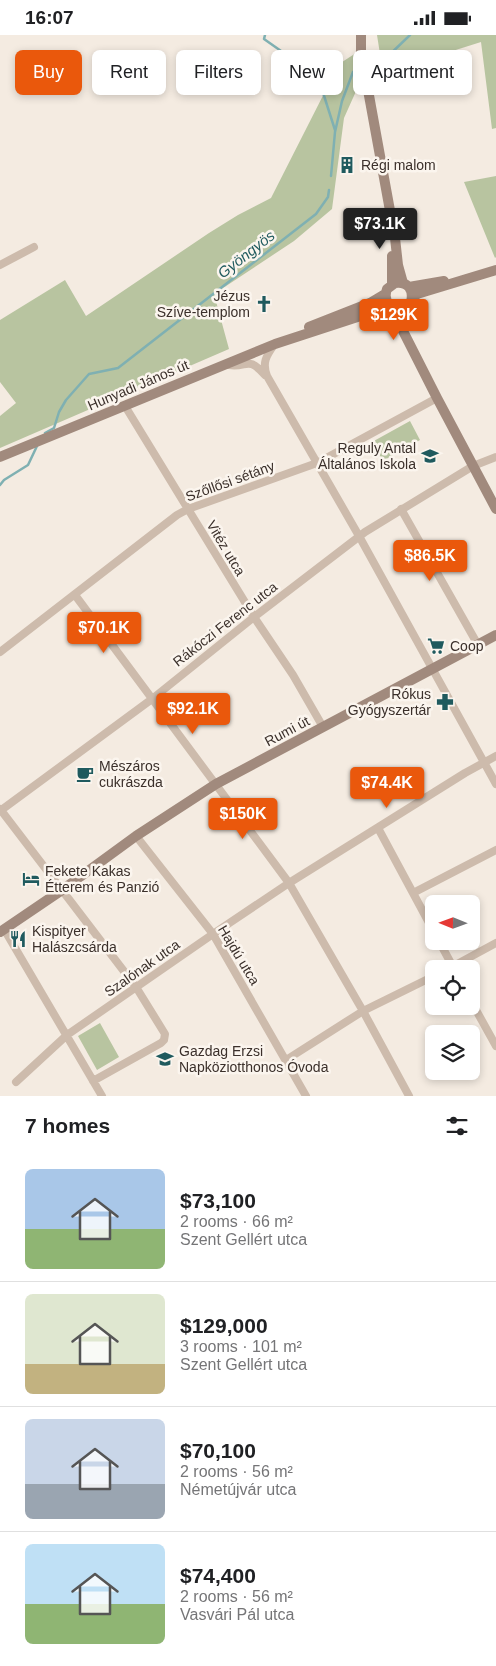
<!DOCTYPE html>
<html lang="en">
<head>
<meta charset="utf-8">
<style>
  :root { --surface:#fff; --page:#f2f2f2; --text:#202124; --muted:#757577; --line:#e0e0e0; --accent:#ea580c }
  body { margin:0; font-family:Helvetica,sans-serif; background:var(--page); color:var(--text); height:100vh; display:flex; flex-direction:column; font-size:19px; white-space:nowrap }
  * { box-sizing:border-box; margin:0 }
  p { font-size:16px; color:var(--muted) }
  .icon { flex:none; width:28px; height:28px; fill:none; stroke:currentColor; stroke-width:2; stroke-linecap:round; stroke-linejoin:round }
  .map { position:relative; height:1061px; overflow:hidden }
  .sheet { display:flex; flex-direction:column; background:var(--surface); flex:1 }
  .sheet>* { flex:none }
  .hud { position:absolute; left:15px; top:15px; width:466px; height:45px; display:flex; gap:10px }
  .needle { width:32px; rotate:271deg }
  .tools { position:absolute; left:425px; top:860px; display:grid; gap:10px }
  .tools a { display:grid; place-items:center; width:55px; height:55px; border-radius:8px; background:var(--surface); box-shadow:0 2px 8px #0003; font-size:25px }
  .price { position:absolute; translate:-50% -42px; padding:0 11px; border-radius:5px; background:var(--accent); color:#fff; font-size:16px; line-height:32px; filter:drop-shadow(0 1px 2px #0008) }
  .price::after { content:''; position:absolute; left:50%; top:30px; width:15px; height:11px; margin-left:-8px; background:inherit; clip-path:polygon(0 0,100% 0,50% 100%) }
  .price.active { background:#222; color:#fff }
  ul { padding:0; list-style:none }
  li { display:flex; align-items:center; gap:15px; height:125px; padding:0 25px }
  li+li { border-top:1px solid var(--line) }
  li span { display:grid; place-items:center; flex:none; width:140px; height:100px; border-radius:8px; color:#555 }
  li>.icon { margin-inline-start:auto }
  span .icon { width:60px; height:60px; fill:#fffc; stroke-width:1 }
  li b { font-size:21px }
  h2 { display:flex; justify-content:space-between; align-items:center; height:60px; padding:0 25px; font-size:21px }
  .chip { padding:0 18px; border-radius:8px; background:var(--surface); box-shadow:0 2px 8px #0003; font-size:18px; line-height:45px }
  .chip.active { background:var(--accent); color:#fff }
  .status { display:flex; justify-content:space-between; align-items:center; height:35px; padding:0 25px; background:var(--surface); direction:ltr }
  .status svg { height:14px; fill:currentColor }
  .map>svg:first-child { display:block }
  .green { fill:#b8c4a0 }
  .lines { fill:none; stroke-linecap:round; stroke-linejoin:round }
  .stream { stroke:#7fb0b2; stroke-width:2.5 }
  .street { stroke:#cdbbac; stroke-width:8 }
  .secondary { stroke:#a18a7d; stroke-width:10 }
  .labels { text-anchor:middle; dominant-baseline:central; stroke-width:5; stroke-linejoin:round; paint-order:stroke }
  .poi-label { font-size:14px; fill:#3b302b; stroke:#fbf5ee; text-anchor:start }
  .street-label { font-size:14px; fill:#3b302b; stroke:#fbf5ee }
  .water-label { font-size:15px; font-style:italic; fill:#1f5a5e; stroke:#fbf5ee }
</style>
</head>
<body>
<div class="status"><b>16:07</b><svg viewBox="0 0 49 12"><path d="M0 12V9h3v3zM5 12V6h3v6zM10 12V3h3v9zM15 12V0h3v12zM26 1h20v11H26zM47 4h2v5h-2z"/></svg></div>
<div class="map">
<svg width="496" height="1061" viewBox="0 0 496 1061">
  <rect width="100%" height="100%" fill="#f4ebe1"/>
  <path class="green" d="M377,0H496V93L492,94L481,7L383,38Z
    M356,18L357,54L344,83L332,174L294,206L214,259L229,314L0,413V381L16,368L0,347V285L65,245L86,281L209,198L238,180L271,163L339,29Z
    M496,141V222L495,223L464,147Z
    M410,386L420,405L383,426L372,407Z
    M100,988L119,1022L97,1035L78,1001Z"/>
  <g class="lines">
    <path class="stream" d="M265,0L264,4L318,42L335,95
      M367,32L384,25L410,0
      M331,141L335,97L342,66L353,37L362,34
      M45,398L54,393L59,377L66,365L89,339L118,333L316,179L328,162L329,155
      M0,450L4,445L28,430L37,411"/>
    <path class="street" d="M0,230L34,212
      M274,310C266,321 262,328 267,341L359,501L496,749
      M229,330C248,333 247,320 265,340
      M125,371L254,582L293,640L323,692
      M401,474L478,610
      M75,560L289,848L363,976L409,1061
      M0,617L177,480L188,474L317,428L437,363
      M0,774L136,952L165,999L164,1005L161,1008L93,1046
      M0,776L152,664L254,582L365,497L473,431L496,422
      M378,793L434,897
      M136,801L213,899L306,1061
      M413,858L496,815
      M4,894L102,1061
      M439,906L454,934
      M448,934L496,908
      M471,966L496,1011
      M286,1025L363,976L434,941
      M16,1047L67,1000L213,899L289,848L465,738L496,721"/>
    <path class="secondary" d="M361,0V16L366,44L395,203L398,230L403,248
      M392,221V249
      M409,252L444,246
      M411,267C414,255 408,246 395,248L387,254C382,267 394,281 407,271C411,268 413,263 417,259L496,235
      M396,274L402,294L437,363L496,474
      M309,292L370,268L385,259
      M0,422L275,309L385,273L391,272
      M0,897L62,855L136,801L216,749L496,600"/>
  </g>
  <defs>
    <g id="building-bare" transform="scale(1.35)"><path d="M-4-6H4V6H1V3H-1V6H-4ZM-2.5-4.3h1.7v1.8h-1.7ZM.8-4.3h1.7v1.8H.8ZM-2.5-1h1.7V.8h-1.7ZM.8-1h1.7V.8H.8Z" fill="#1f5a5e" stroke="#fbf5ee" stroke-width="2.5" paint-order="stroke"/></g>
    <g id="church-bare" transform="scale(1.35)"><path d="M-1.2-6h2.4v3.5h3.3v2.4h-3.3V6h-2.4V-.1h-3.3v-2.4h3.3Z" fill="#1f5a5e" stroke="#fbf5ee" stroke-width="2.5" paint-order="stroke"/></g>
    <g id="school-bare" transform="scale(1.35)"><path d="M0-5L7-2L0 1L-7-2ZM-4 1L0 2.5L4 1V4Q0 6-4 4Z" fill="#1f5a5e" stroke="#fbf5ee" stroke-width="2.5" paint-order="stroke"/></g>
    <g id="supermarket-bare" transform="scale(1.35)"><path d="M-6-5.5h2.5l.6 2H6L4.5 2H-2.5L-4.4-4H-6ZM-1.5 3.2a1.3 1.3 0 1 0 .1 0ZM3 3.2a1.3 1.3 0 1 0 .1 0Z" fill="#1f5a5e" stroke="#fbf5ee" stroke-width="2.5" paint-order="stroke"/></g>
    <g id="pharmacy-bare" transform="scale(1.35)"><path d="M-2-6h4v4h4v4h-4v4h-4v-4h-4v-4h4Z" fill="#1f5a5e" stroke="#fbf5ee" stroke-width="2.5" paint-order="stroke"/></g>
    <g id="cafe-bare" transform="scale(1.35)"><path d="M-5.5-4.5H6V0H3Q3 3.5 0 3.5H-2.5Q-5.5 3.5-5.5 0ZM3-3.2v2h1.7v-2ZM-6 4.5H4V6H-6Z" fill="#1f5a5e" stroke="#fbf5ee" stroke-width="2.5" paint-order="stroke"/></g>
    <g id="hotel-bare" transform="scale(1.35)"><path d="M-6-4.5h1.5V1H6V5H4.5V3h-9V5H-6ZM-4 0a1.8 1.8 0 1 1 3.6 0ZM.5 0V-2.5h3Q6-2.5 6 0Z" fill="#1f5a5e" stroke="#fbf5ee" stroke-width="2.5" paint-order="stroke"/></g>
    <g id="restaurant-bare" transform="scale(1.35)"><path d="M-5-6h1v4h1v-4h1v4h1v-4h1v5L-1.5 .5V6h-2V.5L-5-1ZM5-6V6H3V1.5H1.5Q1.5-4 5-6Z" fill="#1f5a5e" stroke="#fbf5ee" stroke-width="2.5" paint-order="stroke"/></g>
  </defs>
  <g fill-rule="evenodd">
    <use href="#building-bare" x="347" y="130"/>
    <use href="#church-bare" x="264" y="269"/>
    <use href="#school-bare" x="430" y="421"/>
    <use href="#supermarket-bare" x="436" y="611"/>
    <use href="#pharmacy-bare" x="445" y="667"/>
    <use href="#cafe-bare" x="85" y="739"/>
    <use href="#hotel-bare" x="31" y="844"/>
    <use href="#restaurant-bare" x="18" y="904"/>
    <use href="#school-bare" x="165" y="1024"/>
  </g>
  <g class="labels">
    <g class="poi-label">
      <text x="361" y="130">Régi malom</text>
      <text x="250" y="261" text-anchor="end">Jézus<tspan x="250" dy="16">Szíve-templom</tspan></text>
      <text x="416" y="413" text-anchor="end">Reguly Antal<tspan x="416" dy="16">Általános Iskola</tspan></text>
      <text x="450" y="611">Coop</text>
      <text x="431" y="659" text-anchor="end">Rókus<tspan x="431" dy="16">Gyógyszertár</tspan></text>
      <text x="99" y="731">Mészáros<tspan x="99" dy="16">cukrászda</tspan></text>
      <text x="45" y="836">Fekete Kakas<tspan x="45" dy="16">Étterem és Panzió</tspan></text>
      <text x="32" y="896">Kispityer<tspan x="32" dy="16">Halászcsárda</tspan></text>
      <text x="179" y="1016">Gazdag Erzsi<tspan x="179" dy="16">Napköziotthonos Óvoda</tspan></text>
    </g>
    <g class="street-label">
      <text transform="translate(138 350) rotate(-23)">Hunyadi János út</text>
      <text transform="translate(230 446) rotate(-20)">Szőllősi sétány</text>
      <text transform="translate(226 513) rotate(59)">Vitéz utca</text>
      <text transform="translate(225 589) rotate(-38)">Rákóczi Ferenc utca</text>
      <text transform="translate(287 696) rotate(-28)">Rumi út</text>
      <text transform="translate(239 920) rotate(59)">Hajdú utca</text>
      <text transform="translate(142 933) rotate(-35)">Szalónak utca</text>
    </g>
    <g class="water-label">
      <text transform="translate(246 219) rotate(-38)">Gyöngyös</text>
    </g>
  </g>
</svg>
<div class="tools">
<a><svg class="needle" viewBox="-14 -14 28 28"><path d="M0-13l5 13h-10z" fill="#e53935"/><path d="M0 13l5-13h-10z" fill="#757577"/></svg></a>
<a><svg class="icon" aria-label="locate" viewBox="0 0 24 24"><circle cx="12" cy="12" r="6"/><path d="M12 2v4M12 18v4M2 12h4M18 12h4"/></svg></a>
<a><svg class="icon" aria-label="layers" viewBox="0 0 24 24"><path d="M12 4l9 5-9 5-9-5zM3 14l9 5 9-5"/></svg></a>
</div>
<b class="price active" style="left:380px;top:215px">$73.1K</b>
<b class="price" style="left:394px;top:306px">$129K</b>
<b class="price" style="left:430px;top:547px">$86.5K</b>
<b class="price" style="left:104px;top:619px">$70.1K</b>
<b class="price" style="left:193px;top:700px">$92.1K</b>
<b class="price" style="left:387px;top:774px">$74.4K</b>
<b class="price" style="left:243px;top:805px">$150K</b>
<div class="hud">
<a class="chip active">Buy</a>
<a class="chip">Rent</a>
<a class="chip">Filters</a>
<a class="chip">New</a>
<a class="chip">Apartment</a>
</div>
</div>
<section class="sheet">
<h2>7 homes<svg class="icon" aria-label="filters" viewBox="0 0 24 24"><path d="M4 7h16M4 17h16"/><circle cx="9" cy="7" r="2"/><circle cx="15" cy="17" r="2"/></svg></h2>
<ul>
<li><span style="background:linear-gradient(#a9c7e8 60%,#8fb573 0)"><svg class="icon" aria-label="home" viewBox="0 0 24 24"><path d="M3 11l9-7 9 7M6 9v11h12V9"/></svg></span><div><b>$73,100</b><p>2 rooms · 66 m²</p><p>Szent Gellért utca</p></div></li>
<li><span style="background:linear-gradient(#dfe7d0 70%,#c2b280 0)"><svg class="icon" aria-label="home" viewBox="0 0 24 24"><path d="M3 11l9-7 9 7M6 9v11h12V9"/></svg></span><div><b>$129,000</b><p>3 rooms · 101 m²</p><p>Szent Gellért utca</p></div></li>
<li><span style="background:linear-gradient(#c9d6e8 65%,#9aa5b1 0)"><svg class="icon" aria-label="home" viewBox="0 0 24 24"><path d="M3 11l9-7 9 7M6 9v11h12V9"/></svg></span><div><b>$70,100</b><p>2 rooms · 56 m²</p><p>Németújvár utca</p></div></li>
<li><span style="background:linear-gradient(#bfe0f5 60%,#8fb573 0)"><svg class="icon" aria-label="home" viewBox="0 0 24 24"><path d="M3 11l9-7 9 7M6 9v11h12V9"/></svg></span><div><b>$74,400</b><p>2 rooms · 56 m²</p><p>Vasvári Pál utca</p></div></li>
</ul>
</section>
</body>
</html>
